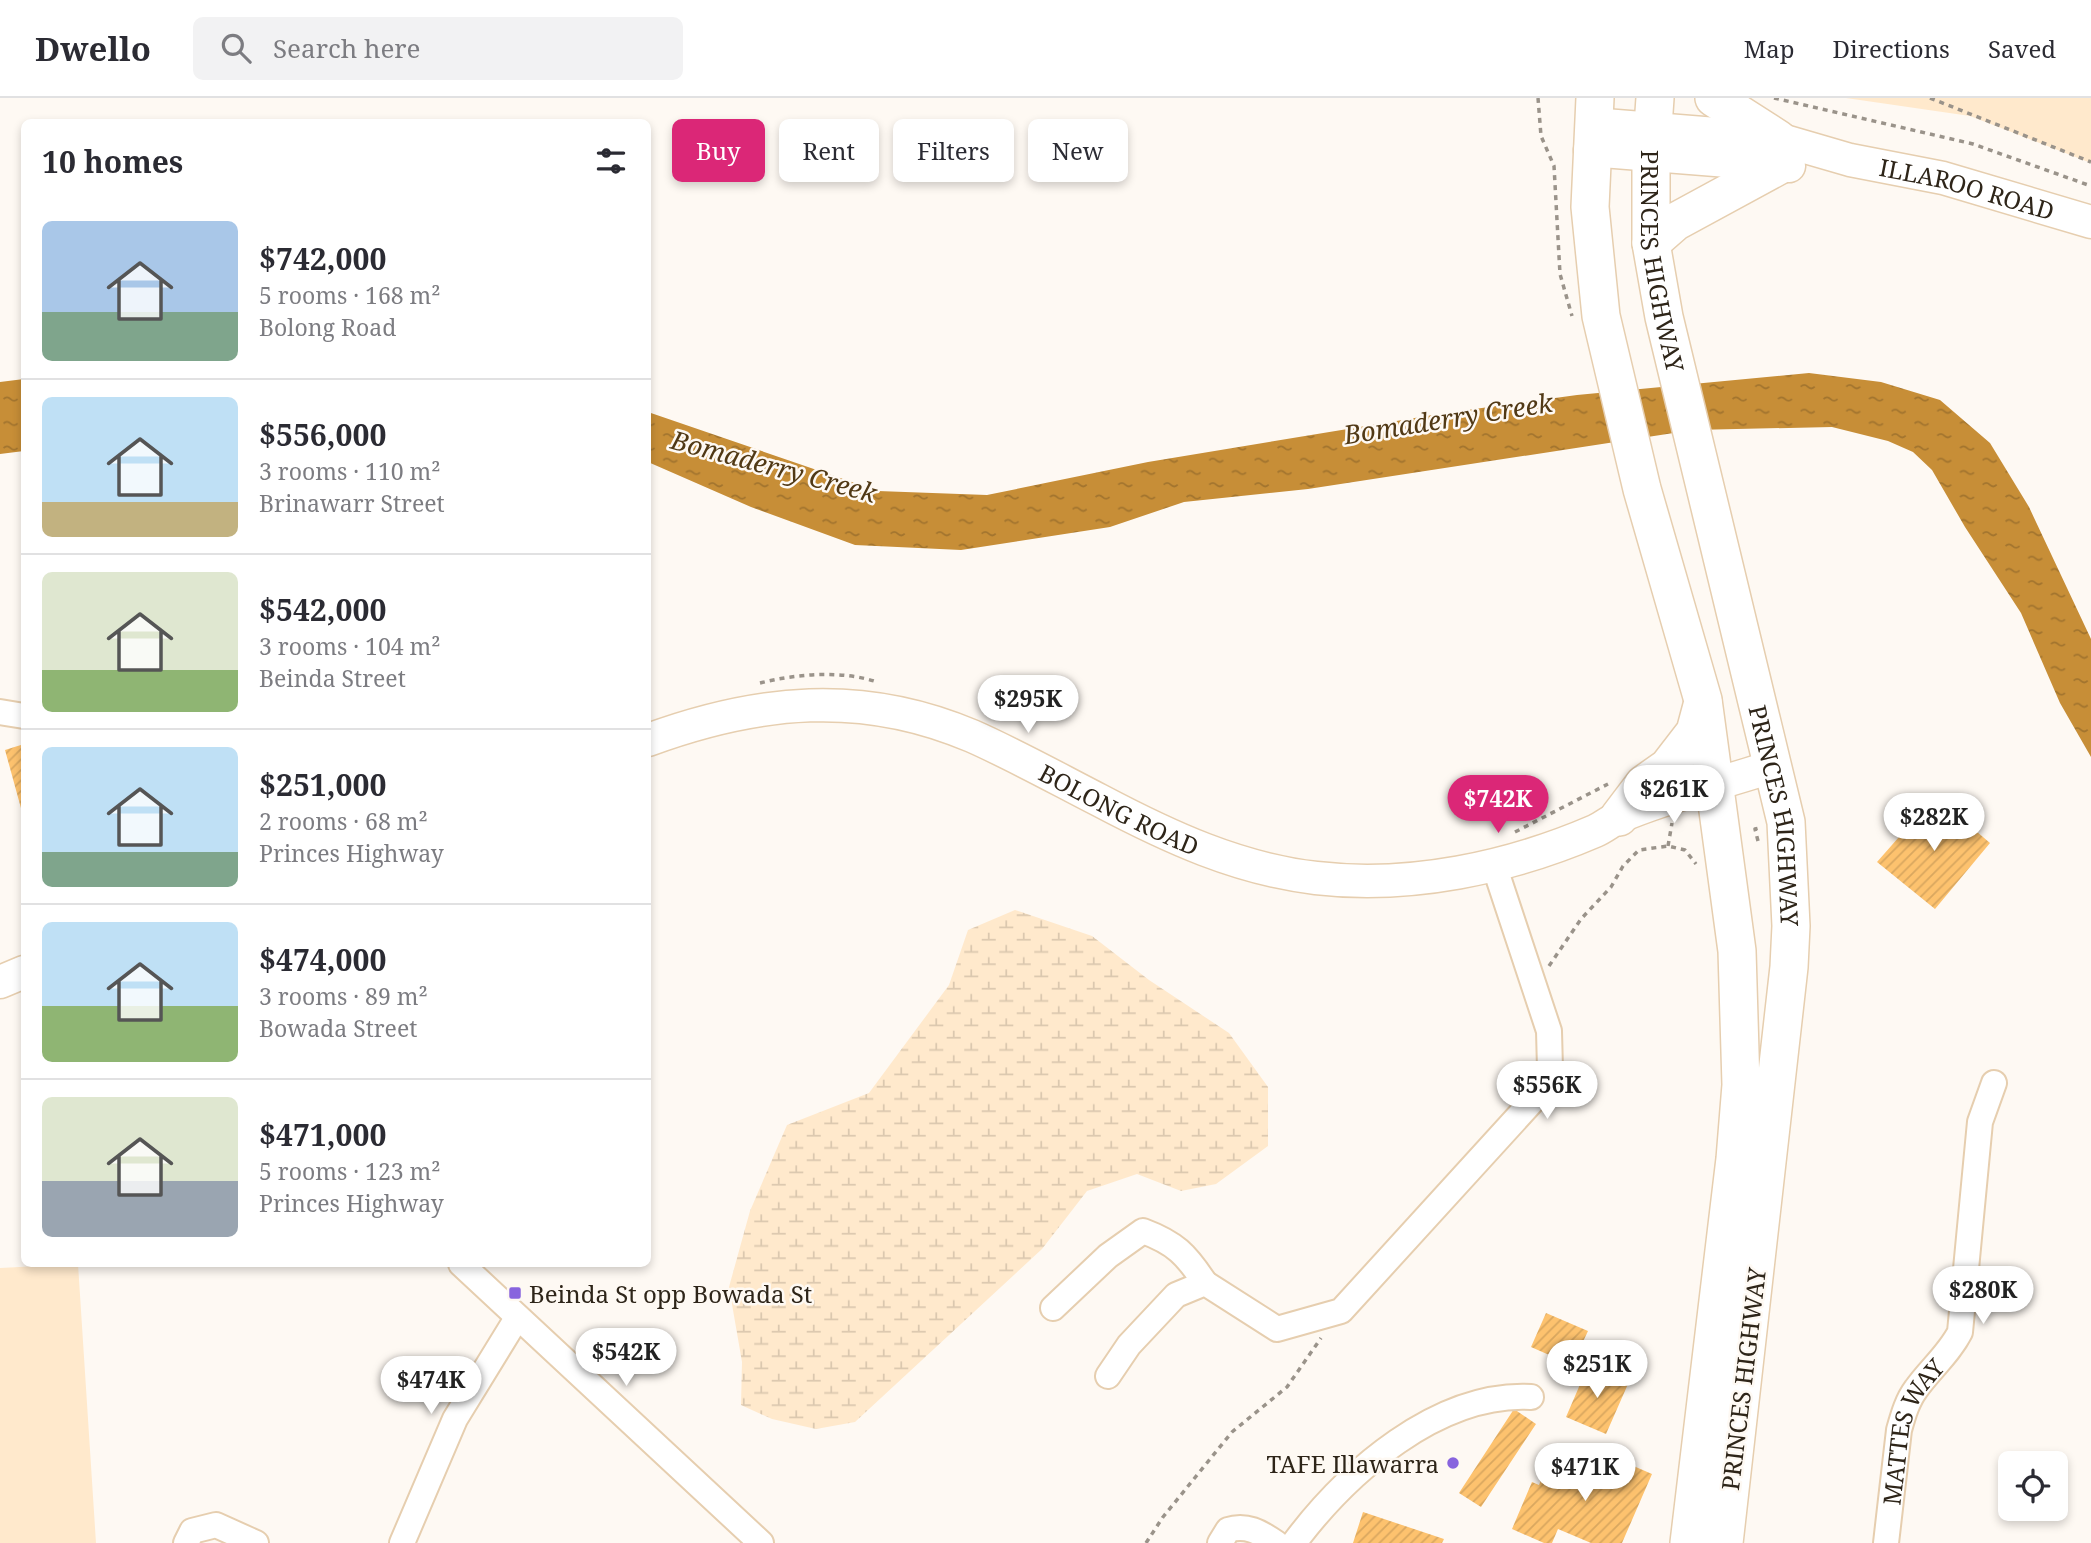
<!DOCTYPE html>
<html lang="en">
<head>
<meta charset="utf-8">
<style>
  :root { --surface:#fff; --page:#f2f2f3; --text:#2b2b33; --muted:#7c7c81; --line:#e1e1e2; --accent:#db2777 }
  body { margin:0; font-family:"Noto Serif",serif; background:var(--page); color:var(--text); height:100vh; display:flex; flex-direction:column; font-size:26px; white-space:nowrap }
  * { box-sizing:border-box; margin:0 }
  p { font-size:23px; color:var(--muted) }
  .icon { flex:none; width:38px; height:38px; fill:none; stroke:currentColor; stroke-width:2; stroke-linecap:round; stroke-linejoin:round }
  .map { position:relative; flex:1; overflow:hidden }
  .panel { position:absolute; left:21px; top:21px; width:630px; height:1148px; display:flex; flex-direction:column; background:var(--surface); border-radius:10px; box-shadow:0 4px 10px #0003 }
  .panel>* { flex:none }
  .hud { position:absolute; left:672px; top:21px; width:665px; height:63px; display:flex; gap:14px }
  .tools { position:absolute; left:1998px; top:1353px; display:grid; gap:14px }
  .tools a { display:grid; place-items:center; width:70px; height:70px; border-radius:10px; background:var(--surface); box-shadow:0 4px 10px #0003; font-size:35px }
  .price { position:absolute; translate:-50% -60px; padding:0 16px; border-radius:24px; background:#fff; color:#222; font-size:23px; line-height:46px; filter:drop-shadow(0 2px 4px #0008) }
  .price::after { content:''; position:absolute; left:50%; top:42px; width:21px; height:16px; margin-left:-10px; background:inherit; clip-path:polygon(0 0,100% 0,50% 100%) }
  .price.on { background:var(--accent); color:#fff }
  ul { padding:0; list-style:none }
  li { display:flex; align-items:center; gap:21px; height:175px; padding:0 21px }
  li+li { border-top:2px solid var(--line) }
  li span { display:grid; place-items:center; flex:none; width:196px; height:140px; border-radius:10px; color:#555 }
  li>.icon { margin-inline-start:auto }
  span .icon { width:84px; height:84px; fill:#fffc; stroke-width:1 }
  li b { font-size:30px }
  h2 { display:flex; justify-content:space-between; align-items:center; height:84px; padding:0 21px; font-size:30px }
  .tag { padding:0 24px; border-radius:10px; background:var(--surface); box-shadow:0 4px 10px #0003; font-size:24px; line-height:63px }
  .tag.on { background:var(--accent); color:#fff }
  header { display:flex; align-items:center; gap:42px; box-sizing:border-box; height:98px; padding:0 35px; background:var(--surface); border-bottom:2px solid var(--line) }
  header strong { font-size:33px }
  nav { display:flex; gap:38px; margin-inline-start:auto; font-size:24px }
  .search { width:490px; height:63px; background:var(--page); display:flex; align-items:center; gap:18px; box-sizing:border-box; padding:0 24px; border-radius:10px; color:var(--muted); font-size:26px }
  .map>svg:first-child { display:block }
  .green { fill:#ffe9cc }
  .wetland { fill:url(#wetland-marsh) }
  .water { fill:url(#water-ripples) }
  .building { fill:url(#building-hatch) }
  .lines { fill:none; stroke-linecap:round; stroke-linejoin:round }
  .minor-casing { stroke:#e6ceaf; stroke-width:28 }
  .major-casing { stroke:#e6ceaf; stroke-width:35 }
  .highway-casing { stroke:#e6ceaf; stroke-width:40 }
  .path { stroke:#9a938a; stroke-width:3.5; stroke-dasharray:5 5; stroke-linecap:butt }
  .minor { stroke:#fff; stroke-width:24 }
  .major { stroke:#fff; stroke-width:32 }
  .highway { stroke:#fff; stroke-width:37 }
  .poi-dot { fill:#8864de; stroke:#fef9f3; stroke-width:2.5 }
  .labels { text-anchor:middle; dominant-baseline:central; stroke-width:5; stroke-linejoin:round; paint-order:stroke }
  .street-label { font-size:24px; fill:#2e2519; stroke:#fef9f3 }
  .poi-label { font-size:24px; fill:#2e2519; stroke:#fef9f3; text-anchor:start }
  .water-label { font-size:26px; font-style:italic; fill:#513915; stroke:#fef9f3 }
</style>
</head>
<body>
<header>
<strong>Dwello</strong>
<div class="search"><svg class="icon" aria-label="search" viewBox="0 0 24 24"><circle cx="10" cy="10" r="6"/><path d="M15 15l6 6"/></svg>Search here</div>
<nav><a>Map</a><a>Directions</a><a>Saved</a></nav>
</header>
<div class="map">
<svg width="2091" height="1445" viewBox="0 0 2091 1445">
  <defs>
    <pattern id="wetland-marsh" width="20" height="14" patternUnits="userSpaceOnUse" patternTransform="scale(1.75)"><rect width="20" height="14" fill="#ffe9cc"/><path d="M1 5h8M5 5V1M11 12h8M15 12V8" fill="none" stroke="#dbc8af"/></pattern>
    <pattern id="water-ripples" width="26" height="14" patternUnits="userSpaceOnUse" patternTransform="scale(1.75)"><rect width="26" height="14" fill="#c78e37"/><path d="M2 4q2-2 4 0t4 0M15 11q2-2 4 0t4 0" fill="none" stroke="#a2742e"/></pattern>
    <pattern id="building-hatch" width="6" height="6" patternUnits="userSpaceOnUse" patternTransform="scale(1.75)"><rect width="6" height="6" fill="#fdc26e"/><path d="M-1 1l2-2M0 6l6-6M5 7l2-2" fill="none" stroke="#d9a75f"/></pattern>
  </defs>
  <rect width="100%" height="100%" fill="#fef9f3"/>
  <path class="green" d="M1846,0H2091V65L1970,18Z
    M78,1166L96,1445H0V1170Z"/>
  <path class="wetland" d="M1015,812L1092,838L1149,882L1229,935L1268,989V1048L1216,1086L1181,1093L1137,1076L1087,1093L1042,1151L855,1324L816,1331L772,1321L741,1307L742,1264L729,1189L750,1113L787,1027L869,995L949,887L968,832Z"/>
  <path class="water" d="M1809,275L1881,284L1940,302L1990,345L2029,409L2091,541V659L2060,605L2021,515L1965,429L1932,372L1913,354L1888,343L1832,329L1693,332L1308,391L1184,404L1110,429L961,452L855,447L751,409L648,364V314L878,393L987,397L1148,364L1445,315L1577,297Z
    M24,281V353L0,356V284Z"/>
  <path class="building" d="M24,646V721L5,652Z
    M1935,698L1990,745L1935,811L1877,764Z
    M1546,1215L1588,1233L1572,1267L1531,1249Z
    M1588,1268L1628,1286L1606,1336L1566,1319Z
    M1514,1311L1536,1326L1481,1409L1459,1395Z
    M1594,1351L1652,1376L1622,1445H1591L1558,1431L1552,1445H1544L1512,1431L1532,1384L1539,1387L1544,1375L1577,1389Z
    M1363,1414L1444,1441L1442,1445H1353Z"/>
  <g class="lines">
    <g class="minor-casing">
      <g id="minor">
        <path d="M0,614L24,618"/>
        <path d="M461,1166L761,1445"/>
        <path d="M1053,1210L1108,1158L1143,1133C1175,1145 1186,1156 1205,1185"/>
        <path d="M1108,1278L1129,1247L1176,1197L1205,1185L1277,1231L1341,1213L1537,998L1550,971L1549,933L1494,767"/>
        <path d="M186,1445L192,1433L216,1427L256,1445"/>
        <path d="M402,1445L455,1321L517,1220"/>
        <path d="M1220,1445L1228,1432C1246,1426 1260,1434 1276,1445"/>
        <path d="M1294,1445C1347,1374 1438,1294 1531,1299"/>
        <path id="s1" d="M1886,1445L1899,1332C1903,1318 1907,1303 1916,1291C1930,1271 1949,1256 1960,1234L1980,1024L1994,985"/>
      </g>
    </g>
    <g class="major-casing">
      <g id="major">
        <path id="s2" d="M1592,26L1778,41L1850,62L1943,80L2091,124"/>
        <path d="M1590,52L1789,68"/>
        <path id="s3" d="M648,642C757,602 862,591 972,638C1015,657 1058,681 1099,702C1169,739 1238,771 1316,780C1410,791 1509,770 1595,733C1604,729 1612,722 1621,718C1670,697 1723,685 1774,668"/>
        <path d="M0,884L24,874"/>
      </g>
    </g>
    <g class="highway-casing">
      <g id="highway">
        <path d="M1595,0L1590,109L1601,218L1642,391L1703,602L1737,853L1741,987L1735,1061L1689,1445"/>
        <path id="s4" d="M1655,0L1651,57V145L1664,219L1786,724L1791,828L1789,869L1724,1445"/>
        <path d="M1714,0L1778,41"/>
        <path d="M1651,145L1675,124L1780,67"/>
        <path d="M1619,719L1644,686L1668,669L1695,634L1703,604"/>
      </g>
    </g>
    <path class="path" d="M1538,0L1541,38L1554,68L1560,176L1572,218
      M1774,0L1973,46L2091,88
      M1930,0L2091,64
      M760,585C796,576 842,572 877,584
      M1515,734L1608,686
      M1758,743L1755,731L1759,730
      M1668,748L1672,725
      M1549,868L1581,821L1611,789L1623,768L1639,752L1668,748L1685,752L1696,766
      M1146,1445L1163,1419L1232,1334L1287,1289L1321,1240"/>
    <use href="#minor" class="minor"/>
    <use href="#major" class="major"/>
    <use href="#highway" class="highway"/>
  </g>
  <g class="poi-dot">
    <rect x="508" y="1188" width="14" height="14" rx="3.5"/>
    <circle cx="1453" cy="1365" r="7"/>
  </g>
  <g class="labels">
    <g class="street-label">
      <text stroke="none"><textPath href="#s2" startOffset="382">ILLAROO ROAD</textPath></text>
      <text stroke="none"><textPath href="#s4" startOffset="164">PRINCES HIGHWAY</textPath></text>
      <text stroke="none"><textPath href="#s3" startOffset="497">BOLONG ROAD</textPath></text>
      <text stroke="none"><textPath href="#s4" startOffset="732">PRINCES HIGHWAY</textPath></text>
      <text transform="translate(1743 1281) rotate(-83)">PRINCES HIGHWAY</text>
      <text stroke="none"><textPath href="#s1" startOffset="116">MATTES WAY</textPath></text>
    </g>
    <g class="poi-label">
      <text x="529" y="1195">Beinda St opp Bowada St</text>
      <text x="1439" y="1365" text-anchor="end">TAFE Illawarra</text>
    </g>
    <g class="water-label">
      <text transform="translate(1448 320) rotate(-9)">Bomaderry Creek</text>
      <text transform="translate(774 368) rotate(15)">Bomaderry Creek</text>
    </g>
  </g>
</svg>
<div class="tools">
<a><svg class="icon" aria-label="locate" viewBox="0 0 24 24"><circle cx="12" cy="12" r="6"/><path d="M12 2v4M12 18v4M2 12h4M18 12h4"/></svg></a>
</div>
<b class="price" style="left:1028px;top:637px">$295K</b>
<b class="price" style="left:1674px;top:727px">$261K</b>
<b class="price on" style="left:1498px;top:737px">$742K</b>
<b class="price" style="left:1934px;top:755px">$282K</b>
<b class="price" style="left:1547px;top:1023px">$556K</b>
<b class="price" style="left:1983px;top:1228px">$280K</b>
<b class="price" style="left:626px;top:1290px">$542K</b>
<b class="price" style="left:1597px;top:1302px">$251K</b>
<b class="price" style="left:431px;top:1318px">$474K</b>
<b class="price" style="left:1585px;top:1405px">$471K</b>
<div class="hud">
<a class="tag on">Buy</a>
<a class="tag">Rent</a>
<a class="tag">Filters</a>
<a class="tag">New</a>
</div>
<section class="panel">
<h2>10 homes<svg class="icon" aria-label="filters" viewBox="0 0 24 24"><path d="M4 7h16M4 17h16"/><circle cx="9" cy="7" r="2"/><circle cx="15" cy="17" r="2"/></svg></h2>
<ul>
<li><span style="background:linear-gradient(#a9c7e8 65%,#7fa58c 0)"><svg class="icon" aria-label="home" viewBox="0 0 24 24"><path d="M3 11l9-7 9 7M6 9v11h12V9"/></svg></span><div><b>$742,000</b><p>5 rooms · 168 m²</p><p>Bolong Road</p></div></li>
<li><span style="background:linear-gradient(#bfe0f5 75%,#c2b280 0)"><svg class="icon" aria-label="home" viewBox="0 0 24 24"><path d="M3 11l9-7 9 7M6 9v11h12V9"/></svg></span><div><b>$556,000</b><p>3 rooms · 110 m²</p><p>Brinawarr Street</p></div></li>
<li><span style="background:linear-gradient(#dfe7d0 70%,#8fb573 0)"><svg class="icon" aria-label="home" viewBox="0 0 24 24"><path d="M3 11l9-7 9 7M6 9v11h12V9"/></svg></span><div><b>$542,000</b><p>3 rooms · 104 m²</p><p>Beinda Street</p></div></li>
<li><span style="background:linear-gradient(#bfe0f5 75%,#7fa58c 0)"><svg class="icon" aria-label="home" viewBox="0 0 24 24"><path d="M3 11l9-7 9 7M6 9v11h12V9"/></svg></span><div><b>$251,000</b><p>2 rooms · 68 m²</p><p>Princes Highway</p></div></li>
<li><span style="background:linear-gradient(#bfe0f5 60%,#8fb573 0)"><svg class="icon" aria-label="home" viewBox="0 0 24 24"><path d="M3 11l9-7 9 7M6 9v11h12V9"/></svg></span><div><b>$474,000</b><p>3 rooms · 89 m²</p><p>Bowada Street</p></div></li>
<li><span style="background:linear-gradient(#dfe7d0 60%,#9aa5b1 0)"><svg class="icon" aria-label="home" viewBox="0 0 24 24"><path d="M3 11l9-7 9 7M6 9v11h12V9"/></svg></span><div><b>$471,000</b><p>5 rooms · 123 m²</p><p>Princes Highway</p></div></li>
</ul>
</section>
</div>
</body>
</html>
